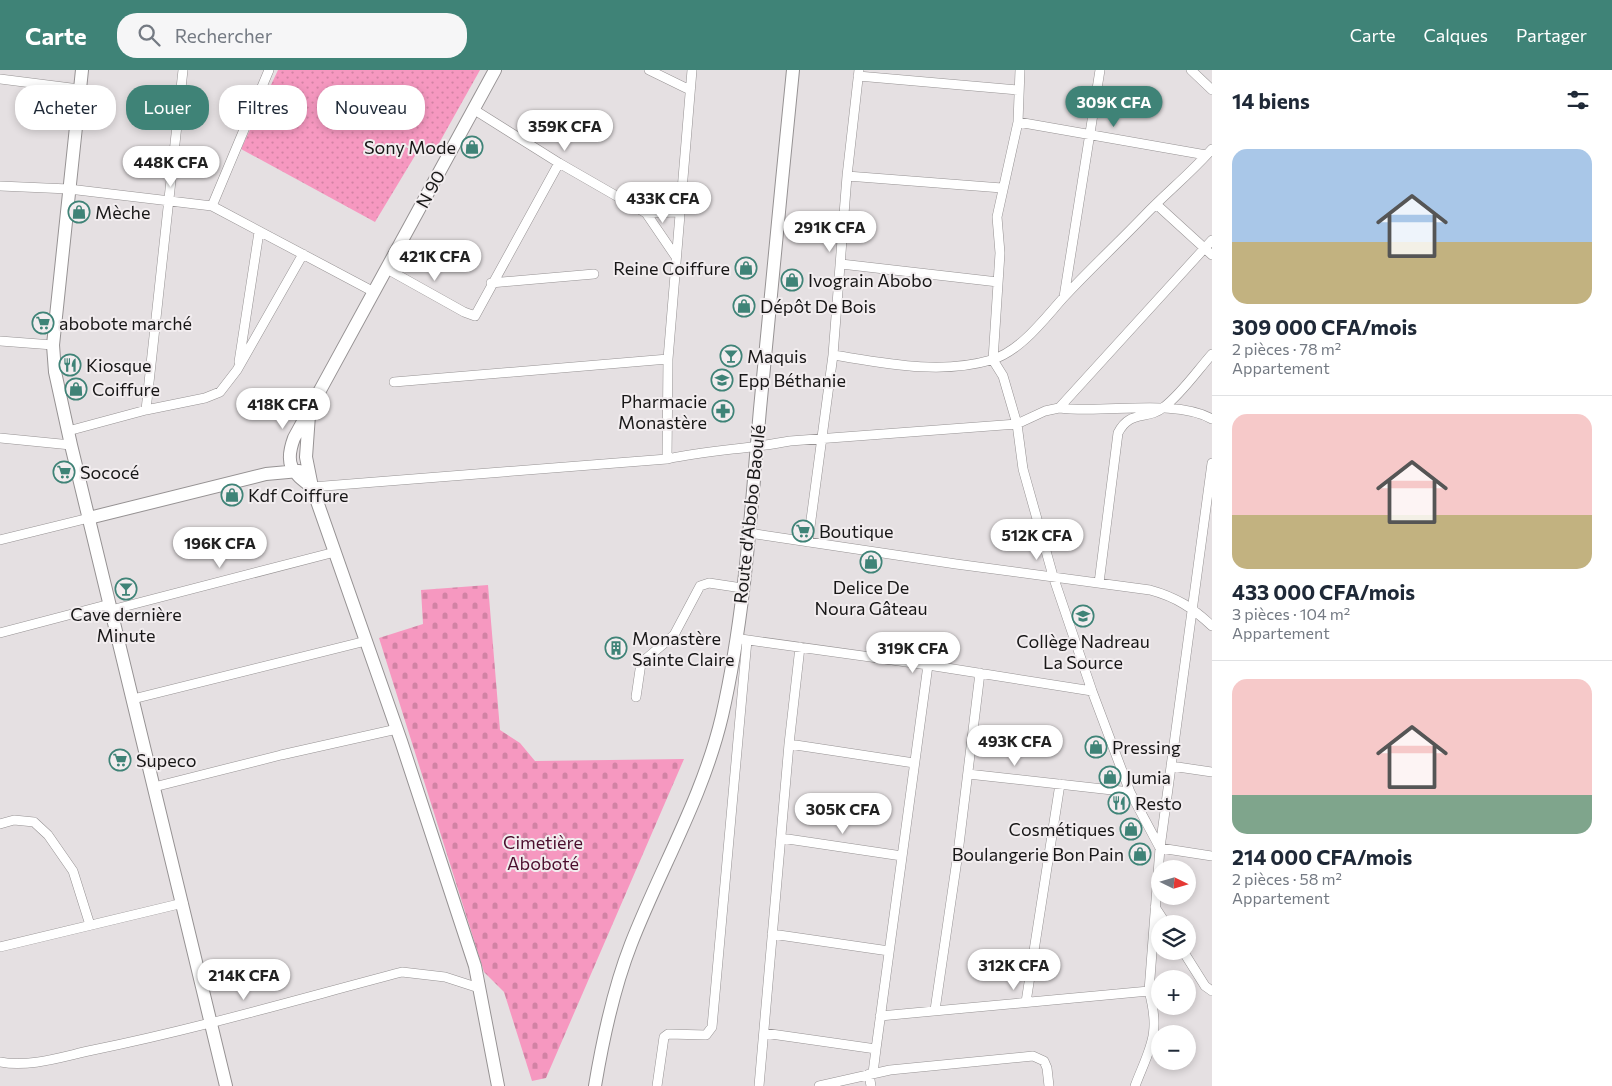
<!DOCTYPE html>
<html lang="fr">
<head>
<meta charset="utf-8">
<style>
  :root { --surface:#fff; --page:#f6f6f7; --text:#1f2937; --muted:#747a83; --line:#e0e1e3; --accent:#3f8377 }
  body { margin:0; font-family:Commissioner,sans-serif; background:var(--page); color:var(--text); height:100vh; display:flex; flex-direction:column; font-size:19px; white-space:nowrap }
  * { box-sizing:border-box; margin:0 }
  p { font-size:16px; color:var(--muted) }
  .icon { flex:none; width:28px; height:28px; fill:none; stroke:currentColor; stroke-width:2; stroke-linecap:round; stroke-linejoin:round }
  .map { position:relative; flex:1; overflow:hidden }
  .drawer { display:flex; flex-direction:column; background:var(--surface); width:400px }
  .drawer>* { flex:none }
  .top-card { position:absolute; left:15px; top:15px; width:475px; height:45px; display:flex; gap:10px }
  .needle { width:32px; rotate:95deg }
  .fabs { position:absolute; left:1151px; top:790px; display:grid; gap:10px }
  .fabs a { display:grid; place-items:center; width:45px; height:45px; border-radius:50%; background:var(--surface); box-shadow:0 2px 8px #0003; font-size:25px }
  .price { position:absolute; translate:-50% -42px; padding:0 11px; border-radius:18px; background:#fff; color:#222; font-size:16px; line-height:32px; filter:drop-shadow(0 1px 2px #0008) }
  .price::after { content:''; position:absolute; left:50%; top:30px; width:15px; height:11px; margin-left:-8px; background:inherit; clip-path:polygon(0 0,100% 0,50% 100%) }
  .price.selected { background:var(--accent); color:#fff }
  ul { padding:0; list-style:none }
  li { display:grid; align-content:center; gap:10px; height:265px; padding:0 20px }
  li+li { border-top:1px solid var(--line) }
  li span { display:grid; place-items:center; height:155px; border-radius:15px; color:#555 }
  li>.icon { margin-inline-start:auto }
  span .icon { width:90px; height:90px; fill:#fffc; stroke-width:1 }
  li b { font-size:21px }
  h2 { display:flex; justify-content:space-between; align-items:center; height:60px; padding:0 20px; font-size:21px }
  .pill { padding:0 18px; border-radius:20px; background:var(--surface); box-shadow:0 2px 8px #0003; font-size:18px; line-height:45px }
  .pill.selected { background:var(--accent); color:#fff }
  header { display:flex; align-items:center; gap:30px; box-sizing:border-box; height:70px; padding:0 25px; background:var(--accent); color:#fff }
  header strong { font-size:24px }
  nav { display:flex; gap:28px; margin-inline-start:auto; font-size:18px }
  .search { width:350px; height:45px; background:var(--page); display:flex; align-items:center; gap:12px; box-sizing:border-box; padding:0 18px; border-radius:20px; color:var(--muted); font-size:19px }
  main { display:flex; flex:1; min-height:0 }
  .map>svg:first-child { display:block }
  .cemetery { fill:url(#cemetery-stones) }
  .park { fill:url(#park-dots) }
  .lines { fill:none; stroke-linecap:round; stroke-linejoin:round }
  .street-casing { stroke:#969293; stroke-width:10 }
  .secondary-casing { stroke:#969293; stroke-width:14 }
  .street { stroke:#fff; stroke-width:9 }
  .secondary { stroke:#fff; stroke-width:12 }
  .labels { text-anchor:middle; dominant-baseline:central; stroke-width:4; stroke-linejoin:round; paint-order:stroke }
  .poi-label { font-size:18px; fill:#181717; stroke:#f2edef; text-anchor:start }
  .street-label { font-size:18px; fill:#181717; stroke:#f2edef }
  .park-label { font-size:18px; fill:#4b0e2d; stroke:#f2edef }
</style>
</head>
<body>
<header>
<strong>Carte</strong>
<div class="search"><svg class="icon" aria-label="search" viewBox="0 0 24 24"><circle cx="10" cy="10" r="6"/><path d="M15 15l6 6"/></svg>Rechercher</div>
<nav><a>Carte</a><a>Calques</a><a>Partager</a></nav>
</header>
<main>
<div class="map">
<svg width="1212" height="1016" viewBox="0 0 1212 1016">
  <defs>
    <pattern id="cemetery-stones" width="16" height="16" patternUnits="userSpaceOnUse" patternTransform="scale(1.25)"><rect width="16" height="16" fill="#f698c0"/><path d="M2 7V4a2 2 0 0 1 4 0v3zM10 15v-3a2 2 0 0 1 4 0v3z" fill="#d282a4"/></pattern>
    <pattern id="park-dots" width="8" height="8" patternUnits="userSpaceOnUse" patternTransform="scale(1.25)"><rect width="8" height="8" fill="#f698c0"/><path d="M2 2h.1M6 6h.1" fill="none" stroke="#d282a4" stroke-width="1.8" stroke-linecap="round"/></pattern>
  </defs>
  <rect width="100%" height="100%" fill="#e5e0e2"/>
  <path class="cemetery" d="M488,515L500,660L520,673L535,691L684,689L546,1008L532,1011L504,922L484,902L379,568L423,554L421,520Z"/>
  <path class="park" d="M278,0H480L433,84L400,73L416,84L375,152L241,79Z"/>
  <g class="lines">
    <g class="street-casing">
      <path id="street" d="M649,0L690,20
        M1020,0L1018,52L997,147L1000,183L993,290L1003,306L1017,354L1023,399L1053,506L1092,621L1130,722L1160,778L1212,786
        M1191,0L1212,20
        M858,6L1018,20
        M0,9L79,19
        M473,39L559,93L646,143L676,187
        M1018,52L1206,85
        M847,106L1002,118
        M0,116L69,119L212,136L374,222
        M1156,134L1212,185
        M212,136L269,0
        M646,143L679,142
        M841,194L998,212
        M387,199L464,242L475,246L559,93
        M491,213L594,204
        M1064,227L1100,0
        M0,271L53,275
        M833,285C884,293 940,305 991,290C1021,281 1044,249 1064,227C1090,199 1118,173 1144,146C1166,123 1191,103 1212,79
        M239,292L259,162
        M394,312L668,289
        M1059,338C1104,344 1174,328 1212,349
        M146,340L183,0
        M68,361L146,340L205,328L220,322L237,300L303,184
        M0,368L71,375
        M667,389L668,289L692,0
        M312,417L667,389C708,380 749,379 790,371L1017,354L1045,341L1059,338L1212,170
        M749,463L956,494L1150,520C1176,527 1193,538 1212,556
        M0,470L89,448
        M808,472L833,285L847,106L859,0
        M1099,513L1118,363C1130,339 1147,351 1164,337C1182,323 1197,301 1212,284
        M111,540L335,482
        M0,563L110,534
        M741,569L928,595L1092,621
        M636,627L641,593L674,565L700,516L709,513L742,518
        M133,629L366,571
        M789,674L914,693
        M1171,696L1212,702
        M968,704L1130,722
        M154,717L281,685L397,659
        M0,754L14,750L34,752L48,765L73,801L90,855
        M781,768L902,786
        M1155,837L1166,854
        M772,864L889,881
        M0,877L183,833
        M1183,881L1205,916L1212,921
        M1026,932L1060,714
        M935,940L958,783L980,603
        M880,946L1149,921
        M764,963L876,979L928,595
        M0,992C30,998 64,986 93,980C197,959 299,929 402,902L445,907L479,918
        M873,1003L876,979
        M869,1004L871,1016
        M657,1016L664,967L668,964L706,965L712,957L747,570
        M759,1016L789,674L800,577
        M819,1016L890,1000L1033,986L1044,991L1047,998L1049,1016
        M1135,1016C1150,977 1161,965 1149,921L1160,778L1212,393"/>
    </g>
    <g class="secondary-casing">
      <path id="secondary" d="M82,0L53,275L55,302L71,375L226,1016
        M309,345L306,387L312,417L401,671L475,896L498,1016
        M312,417C292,402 284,395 294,368L495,0
        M89,448L266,404L299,401
        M595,1016C603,968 613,920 631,874C661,797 703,727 722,646C745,545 751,441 760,339C770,226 782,113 793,0"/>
    </g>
    <use href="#street" class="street"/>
    <use href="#secondary" class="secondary"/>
  </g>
  <defs>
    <g id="shop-ring" transform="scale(1.125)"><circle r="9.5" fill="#f2edef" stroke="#3f8377" stroke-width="1.5"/><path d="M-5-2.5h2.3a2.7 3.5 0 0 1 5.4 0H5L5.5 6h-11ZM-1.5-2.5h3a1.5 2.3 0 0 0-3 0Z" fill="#3f8377"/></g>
    <g id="supermarket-ring" transform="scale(1.125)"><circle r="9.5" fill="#f2edef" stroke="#3f8377" stroke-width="1.5"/><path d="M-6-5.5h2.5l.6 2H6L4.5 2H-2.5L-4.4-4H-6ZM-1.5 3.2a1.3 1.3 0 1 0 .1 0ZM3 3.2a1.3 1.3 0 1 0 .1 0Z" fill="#3f8377"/></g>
    <g id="bar-ring" transform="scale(1.125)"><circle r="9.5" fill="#f2edef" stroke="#3f8377" stroke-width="1.5"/><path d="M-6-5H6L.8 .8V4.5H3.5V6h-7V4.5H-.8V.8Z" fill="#3f8377"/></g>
    <g id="restaurant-ring" transform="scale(1.125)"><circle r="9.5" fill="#f2edef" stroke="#3f8377" stroke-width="1.5"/><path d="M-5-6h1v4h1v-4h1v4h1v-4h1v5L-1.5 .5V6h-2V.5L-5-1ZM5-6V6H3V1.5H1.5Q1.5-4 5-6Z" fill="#3f8377"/></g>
    <g id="school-ring" transform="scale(1.125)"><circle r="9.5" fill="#f2edef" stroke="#3f8377" stroke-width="1.5"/><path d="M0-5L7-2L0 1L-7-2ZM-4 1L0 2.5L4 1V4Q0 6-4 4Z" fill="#3f8377"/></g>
    <g id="pharmacy-ring" transform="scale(1.125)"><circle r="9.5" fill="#f2edef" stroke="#3f8377" stroke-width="1.5"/><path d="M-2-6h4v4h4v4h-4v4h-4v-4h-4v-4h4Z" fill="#3f8377"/></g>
    <g id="building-ring" transform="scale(1.125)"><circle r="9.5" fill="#f2edef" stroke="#3f8377" stroke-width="1.5"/><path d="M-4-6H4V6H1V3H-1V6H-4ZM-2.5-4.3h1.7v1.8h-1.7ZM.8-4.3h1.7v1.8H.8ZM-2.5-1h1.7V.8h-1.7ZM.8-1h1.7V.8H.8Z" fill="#3f8377"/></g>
  </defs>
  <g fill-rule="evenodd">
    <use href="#shop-ring" x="472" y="77"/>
    <use href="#shop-ring" x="79" y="142"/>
    <use href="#shop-ring" x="746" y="198"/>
    <use href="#shop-ring" x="792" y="210"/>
    <use href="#shop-ring" x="744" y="236"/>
    <use href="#supermarket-ring" x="43" y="253"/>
    <use href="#bar-ring" x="731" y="286"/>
    <use href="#restaurant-ring" x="70" y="295"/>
    <use href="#school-ring" x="722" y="310"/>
    <use href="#shop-ring" x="76" y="319"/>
    <use href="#pharmacy-ring" x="723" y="341"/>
    <use href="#supermarket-ring" x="64" y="402"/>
    <use href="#shop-ring" x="232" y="425"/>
    <use href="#supermarket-ring" x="803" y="461"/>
    <use href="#shop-ring" x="871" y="492"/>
    <use href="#bar-ring" x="126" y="519"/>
    <use href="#school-ring" x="1083" y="546"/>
    <use href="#building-ring" x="616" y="578"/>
    <use href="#shop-ring" x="1096" y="677"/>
    <use href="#supermarket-ring" x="120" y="690"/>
    <use href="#shop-ring" x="1110" y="707"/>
    <use href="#restaurant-ring" x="1119" y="733"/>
    <use href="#shop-ring" x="1131" y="759"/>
    <use href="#shop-ring" x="1140" y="784"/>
  </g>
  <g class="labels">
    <g class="poi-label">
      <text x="456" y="77" text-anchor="end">Sony Mode</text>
      <text x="95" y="142">Mèche</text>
      <text x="730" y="198" text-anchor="end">Reine Coiffure</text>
      <text x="808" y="210">Ivograin Abobo</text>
      <text x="760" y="236">Dépôt De Bois</text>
      <text x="59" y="253">abobote marché</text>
      <text x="747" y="286">Maquis</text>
      <text x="86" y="295">Kiosque</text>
      <text x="738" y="310">Epp Béthanie</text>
      <text x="92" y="319">Coiffure</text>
      <text x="707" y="331" text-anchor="end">Pharmacie<tspan x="707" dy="21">Monastère</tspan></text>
      <text x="80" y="402">Sococé</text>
      <text x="248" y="425">Kdf Coiffure</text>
      <text x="819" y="461">Boutique</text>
      <text x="871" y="517" text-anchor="middle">Delice De<tspan x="871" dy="21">Noura Gâteau</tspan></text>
      <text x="126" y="544" text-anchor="middle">Cave dernière<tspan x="126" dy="21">Minute</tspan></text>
      <text x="632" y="568">Monastère<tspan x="632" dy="21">Sainte Claire</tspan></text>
      <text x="1083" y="571" text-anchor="middle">Collège Nadreau<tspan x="1083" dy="21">La Source</tspan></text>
      <text x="1112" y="677">Pressing</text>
      <text x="136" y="690">Supeco</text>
      <text x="1126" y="707">Jumia</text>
      <text x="1135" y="733">Resto</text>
      <text x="1115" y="759" text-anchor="end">Cosmétiques</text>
      <text x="1124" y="784" text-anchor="end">Boulangerie Bon Pain</text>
    </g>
    <g class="street-label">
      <text transform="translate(430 119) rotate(-61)">N 90</text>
      <text transform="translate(749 444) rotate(-84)">Route d'Abobo Baoulé</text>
    </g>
    <g class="park-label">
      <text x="543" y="772">Cimetière<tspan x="543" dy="21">Aboboté</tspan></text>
    </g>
  </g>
</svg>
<div class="fabs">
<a><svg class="needle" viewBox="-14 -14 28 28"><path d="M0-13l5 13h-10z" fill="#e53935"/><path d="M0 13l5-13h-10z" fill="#747a83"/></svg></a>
<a><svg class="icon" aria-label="layers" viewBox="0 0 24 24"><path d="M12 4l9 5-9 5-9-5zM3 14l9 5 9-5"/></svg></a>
<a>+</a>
<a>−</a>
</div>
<b class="price selected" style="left:1114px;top:58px">309K CFA</b>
<b class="price" style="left:565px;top:82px">359K CFA</b>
<b class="price" style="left:171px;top:118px">448K CFA</b>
<b class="price" style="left:663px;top:154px">433K CFA</b>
<b class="price" style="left:830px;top:183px">291K CFA</b>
<b class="price" style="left:435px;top:212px">421K CFA</b>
<b class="price" style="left:283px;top:360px">418K CFA</b>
<b class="price" style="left:1037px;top:491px">512K CFA</b>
<b class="price" style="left:220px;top:499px">196K CFA</b>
<b class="price" style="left:913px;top:604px">319K CFA</b>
<b class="price" style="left:1015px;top:697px">493K CFA</b>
<b class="price" style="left:843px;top:765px">305K CFA</b>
<b class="price" style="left:1014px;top:921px">312K CFA</b>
<b class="price" style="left:244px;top:931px">214K CFA</b>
<div class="top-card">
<a class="pill">Acheter</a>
<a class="pill selected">Louer</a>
<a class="pill">Filtres</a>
<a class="pill">Nouveau</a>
</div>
</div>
<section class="drawer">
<h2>14 biens<svg class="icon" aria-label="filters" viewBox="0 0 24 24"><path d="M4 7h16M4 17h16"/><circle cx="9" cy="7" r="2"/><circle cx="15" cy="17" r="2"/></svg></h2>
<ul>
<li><span style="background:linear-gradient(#a9c7e8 60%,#c2b280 0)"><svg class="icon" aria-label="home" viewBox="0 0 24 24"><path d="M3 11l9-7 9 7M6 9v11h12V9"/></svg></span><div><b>309 000 CFA/mois</b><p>2 pièces · 78 m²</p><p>Appartement</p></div></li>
<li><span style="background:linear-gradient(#f6c9c9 65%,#c2b280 0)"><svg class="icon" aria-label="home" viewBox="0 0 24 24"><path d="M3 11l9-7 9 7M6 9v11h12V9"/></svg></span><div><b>433 000 CFA/mois</b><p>3 pièces · 104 m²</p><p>Appartement</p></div></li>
<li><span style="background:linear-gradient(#f6c9c9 75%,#7fa58c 0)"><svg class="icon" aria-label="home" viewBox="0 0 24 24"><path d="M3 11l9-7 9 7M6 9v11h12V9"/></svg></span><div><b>214 000 CFA/mois</b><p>2 pièces · 58 m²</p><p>Appartement</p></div></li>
</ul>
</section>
</main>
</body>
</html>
